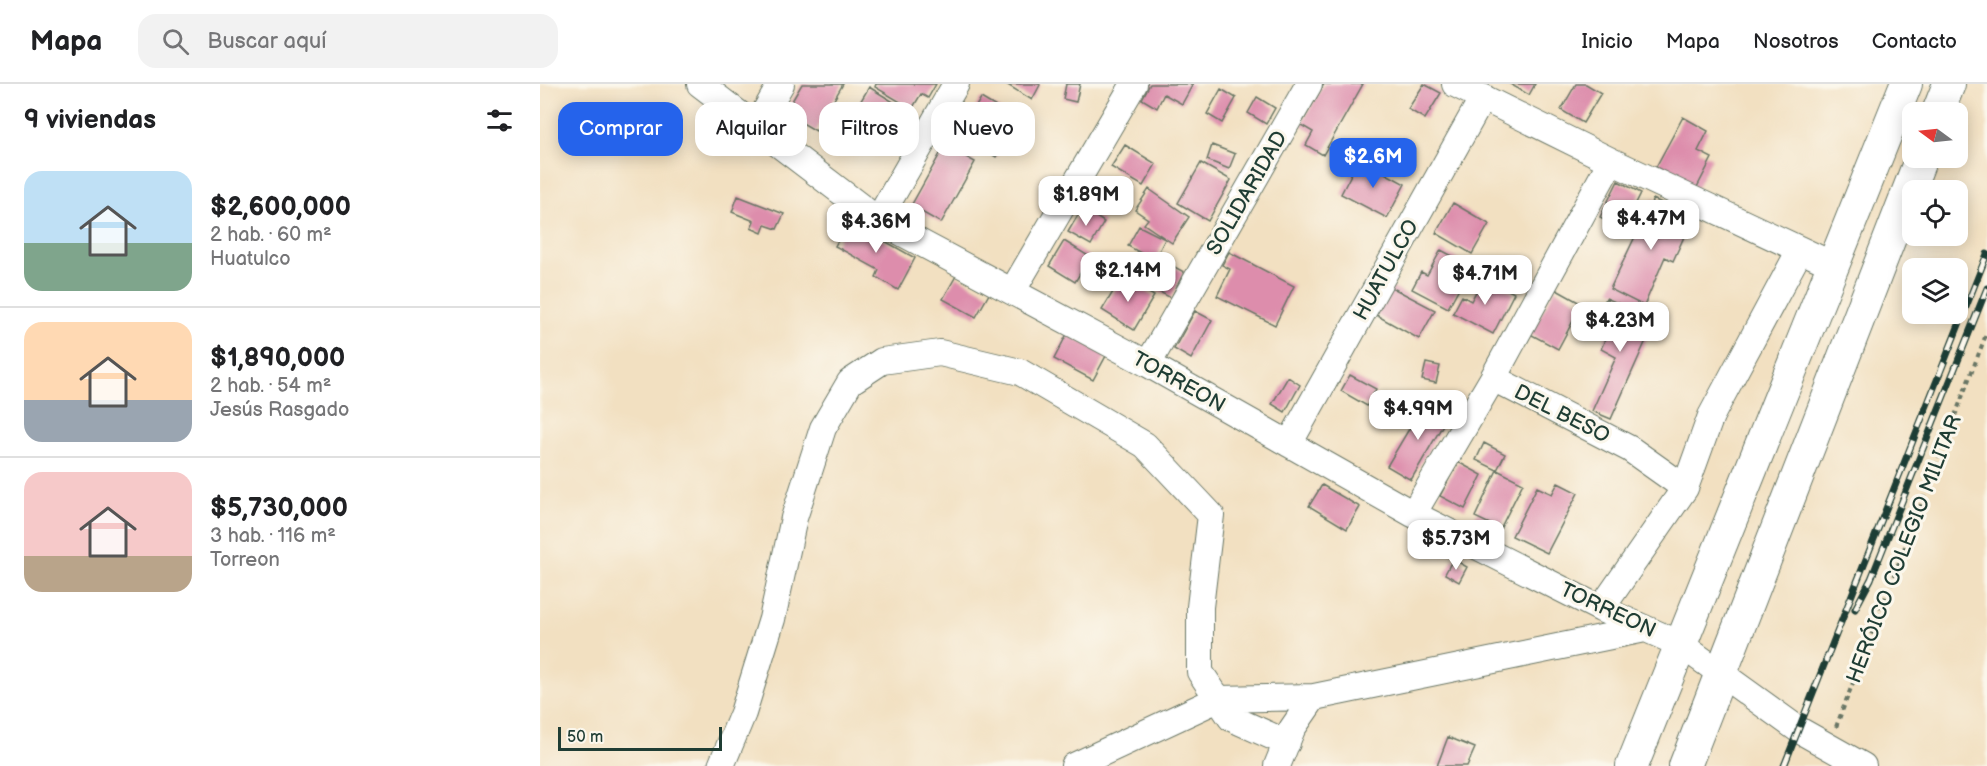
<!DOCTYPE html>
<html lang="es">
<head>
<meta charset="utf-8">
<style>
  :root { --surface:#fff; --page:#f2f2f2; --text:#202124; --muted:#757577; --line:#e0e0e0; --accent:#2563eb }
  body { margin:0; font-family:"Balsamiq Sans",sans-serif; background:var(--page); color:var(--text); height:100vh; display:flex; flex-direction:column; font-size:22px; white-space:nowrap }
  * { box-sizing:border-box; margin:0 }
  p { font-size:20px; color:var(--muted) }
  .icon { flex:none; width:33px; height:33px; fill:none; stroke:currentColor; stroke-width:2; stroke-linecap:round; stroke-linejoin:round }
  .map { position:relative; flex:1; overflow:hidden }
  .side { display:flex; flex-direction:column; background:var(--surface); width:540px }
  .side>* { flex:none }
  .hud { position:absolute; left:18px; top:18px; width:570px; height:54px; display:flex; gap:12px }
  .needle { width:39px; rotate:285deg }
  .controls { position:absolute; left:1362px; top:18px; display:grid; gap:12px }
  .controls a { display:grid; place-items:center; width:66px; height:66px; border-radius:12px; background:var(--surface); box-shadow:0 3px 15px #0003; font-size:30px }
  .scale { position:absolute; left:18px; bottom:15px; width:164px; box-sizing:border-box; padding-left:6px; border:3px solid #1f3d34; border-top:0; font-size:16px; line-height:21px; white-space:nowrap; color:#1f3d34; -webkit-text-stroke:4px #fbf7ec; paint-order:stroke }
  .price { position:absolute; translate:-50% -51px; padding:0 14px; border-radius:12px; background:#fff; color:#222; font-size:20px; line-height:39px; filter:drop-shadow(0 2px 3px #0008) }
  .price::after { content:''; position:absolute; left:50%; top:36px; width:18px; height:14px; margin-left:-9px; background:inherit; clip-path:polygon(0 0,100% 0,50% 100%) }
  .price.on { background:var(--accent); color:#fff }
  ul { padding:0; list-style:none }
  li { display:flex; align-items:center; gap:18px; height:150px; padding:0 24px }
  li+li { border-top:2px solid var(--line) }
  li span { display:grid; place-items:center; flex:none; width:168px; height:120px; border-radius:18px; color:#555 }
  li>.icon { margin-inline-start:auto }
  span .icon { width:72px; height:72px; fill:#fffc; stroke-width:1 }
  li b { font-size:26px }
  h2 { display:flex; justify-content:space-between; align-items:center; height:72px; padding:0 24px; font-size:26px }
  .pill { padding:0 21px; border-radius:18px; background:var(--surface); box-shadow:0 3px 15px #0003; font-size:21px; line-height:54px }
  .pill.on { background:var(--accent); color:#fff }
  header { display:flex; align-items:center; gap:36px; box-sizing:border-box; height:84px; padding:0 30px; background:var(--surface); border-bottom:2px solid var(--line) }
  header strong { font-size:28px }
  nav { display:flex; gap:33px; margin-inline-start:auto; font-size:21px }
  .search { width:420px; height:54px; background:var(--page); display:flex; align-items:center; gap:15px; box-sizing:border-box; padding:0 21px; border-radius:18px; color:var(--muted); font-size:22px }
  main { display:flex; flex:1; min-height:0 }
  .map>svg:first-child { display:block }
  .building { fill:#dd8dac }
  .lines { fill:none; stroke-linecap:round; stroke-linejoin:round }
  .minor-casing { stroke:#697665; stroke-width:28 }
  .major-casing { stroke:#697665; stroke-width:34 }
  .path { stroke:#697665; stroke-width:4; stroke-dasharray:4.5 4.5; stroke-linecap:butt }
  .minor { stroke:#fff; stroke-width:26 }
  .major { stroke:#fff; stroke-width:32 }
  .rail-casing { stroke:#1f3d34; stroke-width:7 }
  .rail { stroke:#fbf7ec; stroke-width:4.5; stroke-dasharray:14; stroke-linecap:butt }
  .labels { text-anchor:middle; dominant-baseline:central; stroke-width:6; stroke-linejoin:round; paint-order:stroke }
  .street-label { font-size:21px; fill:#1f3d34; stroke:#fbf7ec }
</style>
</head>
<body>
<header>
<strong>Mapa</strong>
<div class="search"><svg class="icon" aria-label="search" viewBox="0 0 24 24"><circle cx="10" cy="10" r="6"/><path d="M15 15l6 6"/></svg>Buscar aquí</div>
<nav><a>Inicio</a><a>Mapa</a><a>Nosotros</a><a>Contacto</a></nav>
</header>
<main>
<section class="side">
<h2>9 viviendas<svg class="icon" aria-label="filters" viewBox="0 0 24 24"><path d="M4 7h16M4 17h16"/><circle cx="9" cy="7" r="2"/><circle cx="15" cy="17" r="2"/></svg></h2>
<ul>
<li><span style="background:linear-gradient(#bfe0f5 60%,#7fa58c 0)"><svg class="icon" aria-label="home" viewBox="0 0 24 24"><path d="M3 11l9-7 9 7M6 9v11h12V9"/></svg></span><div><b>$2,600,000</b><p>2 hab. · 60 m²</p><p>Huatulco</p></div></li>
<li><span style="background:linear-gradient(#ffd9b3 65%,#9aa5b1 0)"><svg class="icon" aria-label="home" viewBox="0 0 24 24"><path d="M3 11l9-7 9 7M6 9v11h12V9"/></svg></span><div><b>$1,890,000</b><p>2 hab. · 54 m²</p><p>Jesús Rasgado</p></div></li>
<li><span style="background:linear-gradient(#f6c9c9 70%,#b9a48a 0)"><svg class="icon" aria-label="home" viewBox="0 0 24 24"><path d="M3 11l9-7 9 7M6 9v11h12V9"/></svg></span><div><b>$5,730,000</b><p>3 hab. · 116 m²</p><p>Torreon</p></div></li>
</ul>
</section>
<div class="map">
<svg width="1447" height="682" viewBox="0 0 1447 682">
  <rect width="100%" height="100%" fill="#fbf7ec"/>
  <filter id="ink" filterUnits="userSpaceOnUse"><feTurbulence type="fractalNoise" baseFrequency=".0167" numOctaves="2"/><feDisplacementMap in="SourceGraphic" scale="12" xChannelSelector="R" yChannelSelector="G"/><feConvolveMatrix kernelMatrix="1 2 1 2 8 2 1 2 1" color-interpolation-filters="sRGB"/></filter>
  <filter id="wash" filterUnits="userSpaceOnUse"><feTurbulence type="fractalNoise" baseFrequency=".008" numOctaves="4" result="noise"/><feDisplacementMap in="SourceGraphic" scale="24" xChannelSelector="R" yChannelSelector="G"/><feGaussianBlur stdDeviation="1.35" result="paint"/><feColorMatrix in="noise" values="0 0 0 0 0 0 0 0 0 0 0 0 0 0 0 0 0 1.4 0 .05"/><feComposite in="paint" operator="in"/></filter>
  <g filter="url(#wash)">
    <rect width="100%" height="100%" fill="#f2e0c1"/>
    <g id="blocks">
      <path class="building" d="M262,0H303L276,47L245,29Z
        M336,0H396L388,14L381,10L372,25L335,3Z
        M466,0H499L500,1L492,16Z
        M526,0H540L536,18L523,15Z
        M610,0H653L642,20L624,10L617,24L602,15Z
        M784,0H823L783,71L766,61L773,48L761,41Z
        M884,0L901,9L885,35L868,25Z
        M970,0H995L989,11Z
        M1036,0H1046L1061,9L1043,39L1021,26Z
        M329,3L373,30L358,57L344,48L350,38L336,30L326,47L309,37Z
        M681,5L696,14L682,39L667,30Z
        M717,13L735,24L726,40L708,29Z
        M441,14L478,36L456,73L419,50Z
        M1143,33L1168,47L1158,67L1172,74L1156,105L1116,83Z
        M405,61L435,78L401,139L371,122Z
        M585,61L616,80L603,102L571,83Z
        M672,61L695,70L689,85L667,76Z
        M819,75L865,100L847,134L801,110Z
        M661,79L691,96L668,137L638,119Z
        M1078,97L1101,109L1083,145L1060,133Z
        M609,105L649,133L632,159L604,140L608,135L595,126Z
        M198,112L244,130L237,145L225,141L222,149L211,144L214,137L192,128Z
        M1113,115L1153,133L1133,177L1125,173L1104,222L1070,205Z
        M913,119L949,140L932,170L896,149Z
        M542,124L564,138L551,161L528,148Z
        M309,137L375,174L358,206L336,193L339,186L295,162Z
        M599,142L625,155L616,173L644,188L631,214L589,192L601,169L588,162Z
        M524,157L550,173L535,198L509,182Z
        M901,166L931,182L908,224L872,205L881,188L887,191Z
        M689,168L754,202L735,241L677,212L690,185L682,181Z
        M416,192L449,210L436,233L403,215Z
        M582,193L614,212L594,246L562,226Z
        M944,193L974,209L953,250L913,229L922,212L931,217Z
        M851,203L895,226L879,255L836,231Z
        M1015,205L1042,220L1018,265L990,250Z
        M1066,214L1105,231L1097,247L1108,252L1071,335L1052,327L1076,273L1061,265L1073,237L1059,231Z
        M655,227L672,236L651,275L634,265Z
        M527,250L567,270L553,296L514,275Z
        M886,279L900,282L896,299L882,296Z
        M810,291L836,305L827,322L801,307Z
        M748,293L760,301L745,328L732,320Z
        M885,318L908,332L871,396L847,382Z
        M944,359L965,370L957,386L936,376Z
        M918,378L942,391L925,425L900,412Z
        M957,386L983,399L960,445L935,433Z
        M1018,399L1038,409L1007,469L972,452L997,403L1012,410Z
        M782,401L820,423L807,445L769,422Z
        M913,475L927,483L919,498L905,490Z
        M908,653L935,664L927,682H897Z"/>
    </g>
  </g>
  <g filter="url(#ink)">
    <use href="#blocks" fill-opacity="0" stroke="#697665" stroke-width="1.5"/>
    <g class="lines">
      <g class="minor-casing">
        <path id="minor" d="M160,0L338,136L608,280L873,430L1061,525L1140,560L1259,646L1323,682
          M915,0L1071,77L1293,181
          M216,43L241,0
          M338,136L416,0
          M473,206L594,0
          M608,280L769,0
          M953,294L1090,365L1145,404
          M749,360L943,13
          M873,430L953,294L1071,77
          M1061,525L1145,404L1171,332L1260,166
          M181,682L203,629L232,535L254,434L283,344L310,298L342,277L400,269L480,288L605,361L671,431L660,523V588L691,634L747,659
          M534,682L678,615L774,613
          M737,682L752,645L774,613L1105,545"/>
      </g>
      <g class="major-casing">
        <path id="major" d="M1398,28L1409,0
          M1092,682L1366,0
          M1145,682L1381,74"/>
      </g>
      <path class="path" d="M1296,643L1447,248"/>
      <use href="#minor" class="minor"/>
      <use href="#major" class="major"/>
      <g class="rail-casing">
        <path id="rail" d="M1315,525L1331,495L1447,204
          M1244,682L1447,170"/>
      </g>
      <use href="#rail" class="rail"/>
    </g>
  </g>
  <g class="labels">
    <g class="street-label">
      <text transform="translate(707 109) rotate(-60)">SOLIDARIDAD</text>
      <text transform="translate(846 186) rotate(-61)">HUATULCO</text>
      <text transform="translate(639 298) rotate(29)">TORREON</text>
      <text transform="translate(1022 330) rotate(27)">DEL BESO</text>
      <text transform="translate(1364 465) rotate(-69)">HERÓICO COLEGIO MILITAR</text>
      <text transform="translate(1068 526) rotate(25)">TORREON</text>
    </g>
  </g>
</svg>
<div class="controls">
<a><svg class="needle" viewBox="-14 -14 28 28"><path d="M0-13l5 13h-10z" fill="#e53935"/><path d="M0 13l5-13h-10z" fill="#757577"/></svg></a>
<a><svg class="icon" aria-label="locate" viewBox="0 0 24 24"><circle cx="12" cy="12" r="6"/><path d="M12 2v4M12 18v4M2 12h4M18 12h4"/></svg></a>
<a><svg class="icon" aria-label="layers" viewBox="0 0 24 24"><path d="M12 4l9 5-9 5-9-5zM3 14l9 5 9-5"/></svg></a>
</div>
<div class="scale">50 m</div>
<b class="price on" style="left:833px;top:105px">$2.6M</b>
<b class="price" style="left:546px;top:143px">$1.89M</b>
<b class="price" style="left:1111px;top:167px">$4.47M</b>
<b class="price" style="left:336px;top:170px">$4.36M</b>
<b class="price" style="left:588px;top:219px">$2.14M</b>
<b class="price" style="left:945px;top:222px">$4.71M</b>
<b class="price" style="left:1080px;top:269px">$4.23M</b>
<b class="price" style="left:878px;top:357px">$4.99M</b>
<b class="price" style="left:916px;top:487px">$5.73M</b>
<div class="hud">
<a class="pill on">Comprar</a>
<a class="pill">Alquilar</a>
<a class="pill">Filtros</a>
<a class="pill">Nuevo</a>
</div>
</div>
</main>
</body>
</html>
